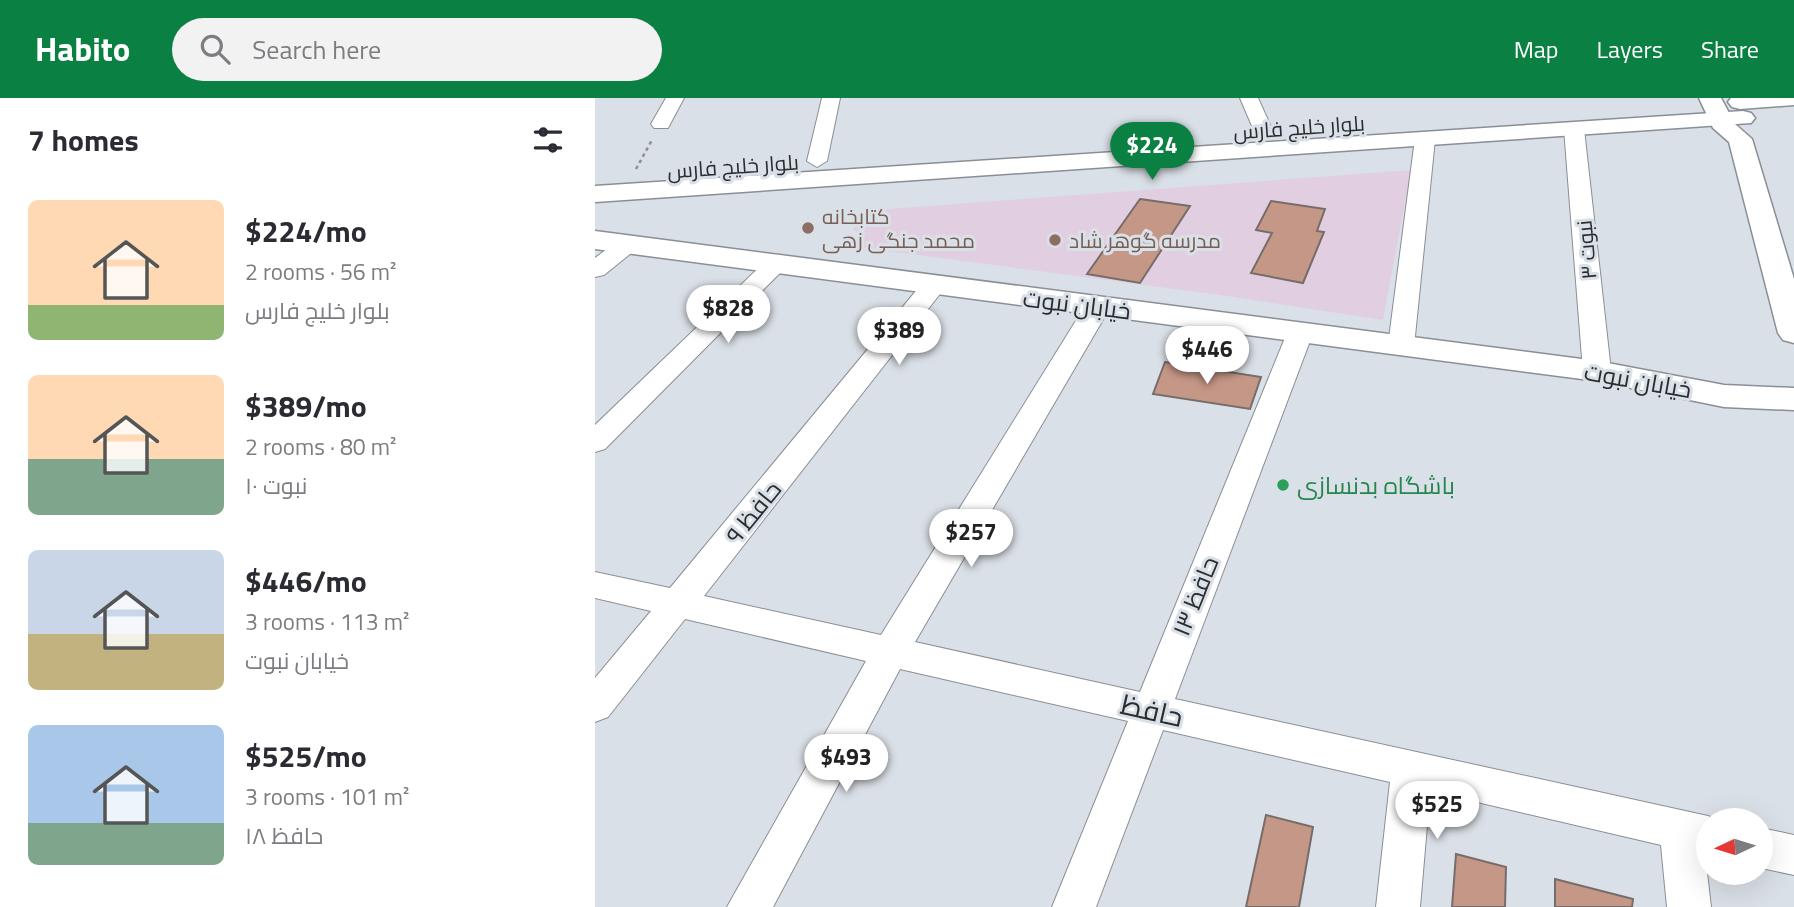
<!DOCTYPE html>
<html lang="en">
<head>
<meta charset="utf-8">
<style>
  :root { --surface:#fff; --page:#f2f2f3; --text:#2b2b33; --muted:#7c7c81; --accent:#0b8043 }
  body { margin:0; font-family:"Titillium Web",Cairo,sans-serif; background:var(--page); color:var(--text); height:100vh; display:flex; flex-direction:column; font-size:26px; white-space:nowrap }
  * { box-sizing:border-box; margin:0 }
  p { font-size:23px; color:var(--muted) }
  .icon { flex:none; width:38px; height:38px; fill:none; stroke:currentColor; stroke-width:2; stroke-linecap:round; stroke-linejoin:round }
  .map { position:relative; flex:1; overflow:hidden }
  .details { display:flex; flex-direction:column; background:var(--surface); width:595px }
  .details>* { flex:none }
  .needle { width:46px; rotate:266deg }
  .controls { position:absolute; left:1101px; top:710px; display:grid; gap:14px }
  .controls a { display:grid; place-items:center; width:77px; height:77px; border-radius:50%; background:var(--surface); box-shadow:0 7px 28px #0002; font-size:35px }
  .price { position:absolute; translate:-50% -60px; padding:0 16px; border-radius:24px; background:#fff; color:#222; font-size:23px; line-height:46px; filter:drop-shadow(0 2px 4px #0008) }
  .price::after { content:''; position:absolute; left:50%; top:42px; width:21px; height:16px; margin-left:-10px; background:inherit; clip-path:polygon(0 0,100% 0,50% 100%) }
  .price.active { background:var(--accent); color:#fff }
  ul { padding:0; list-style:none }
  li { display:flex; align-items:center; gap:21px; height:175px; padding:0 28px }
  li span { display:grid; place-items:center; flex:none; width:196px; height:140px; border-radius:10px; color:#555 }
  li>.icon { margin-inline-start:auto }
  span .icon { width:84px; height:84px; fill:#fffc; stroke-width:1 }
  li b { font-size:30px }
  h2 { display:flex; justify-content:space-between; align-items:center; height:84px; padding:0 28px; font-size:30px }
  header { display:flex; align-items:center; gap:42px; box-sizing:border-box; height:98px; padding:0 35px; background:var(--accent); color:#fff }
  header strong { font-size:33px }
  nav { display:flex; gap:38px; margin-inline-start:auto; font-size:24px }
  .search { width:490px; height:63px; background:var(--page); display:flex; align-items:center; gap:18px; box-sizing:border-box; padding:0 24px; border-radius:38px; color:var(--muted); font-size:26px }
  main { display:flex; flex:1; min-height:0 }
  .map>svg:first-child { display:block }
  .education { fill:#e1cfe1 }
  .building { fill:#c59786; stroke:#766d6a; stroke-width:2 }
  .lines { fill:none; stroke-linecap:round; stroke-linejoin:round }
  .minor-casing { stroke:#898f95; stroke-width:2 }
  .tertiary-casing { stroke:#898f95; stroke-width:3 }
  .secondary-casing { stroke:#898f95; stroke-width:3 }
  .primary-casing { stroke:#898f95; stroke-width:3 }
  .path { stroke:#8b9095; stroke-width:2.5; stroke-dasharray:3.5 3.5; stroke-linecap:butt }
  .minor { fill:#fff; fill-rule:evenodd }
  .tertiary { fill:#fff; fill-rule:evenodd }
  .secondary { fill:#fff; fill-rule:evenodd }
  .primary { fill:#fff; fill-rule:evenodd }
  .education-dot { fill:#8d6e63; stroke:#dae0e7; stroke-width:2.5 }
  .leisure-dot { fill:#2e9e5b; stroke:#dae0e7; stroke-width:2.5 }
  .labels { text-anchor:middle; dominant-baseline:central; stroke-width:6; stroke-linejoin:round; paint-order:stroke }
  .far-street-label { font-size:21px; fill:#2a2d2f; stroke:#dae0e7 }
  .far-education-label { font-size:21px; fill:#785e54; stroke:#dae0e7; text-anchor:start }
  .street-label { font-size:24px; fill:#2a2d2f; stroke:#dae0e7 }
  .leisure-label { font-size:24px; fill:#27864d; stroke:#dae0e7; text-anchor:start }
  .near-street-label { font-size:28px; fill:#2a2d2f; stroke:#dae0e7 }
</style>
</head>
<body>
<header>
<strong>Habito</strong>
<div class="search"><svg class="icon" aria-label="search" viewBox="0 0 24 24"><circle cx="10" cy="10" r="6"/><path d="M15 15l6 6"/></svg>Search here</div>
<nav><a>Map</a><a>Layers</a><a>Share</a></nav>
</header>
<main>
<section class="details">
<h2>7 homes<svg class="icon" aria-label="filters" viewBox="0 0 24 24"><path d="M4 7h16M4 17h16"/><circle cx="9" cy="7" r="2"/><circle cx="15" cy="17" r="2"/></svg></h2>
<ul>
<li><span style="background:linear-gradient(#ffd9b3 75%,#8fb573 0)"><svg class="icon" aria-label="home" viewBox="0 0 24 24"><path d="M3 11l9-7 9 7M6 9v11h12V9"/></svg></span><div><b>$224/mo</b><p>2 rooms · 56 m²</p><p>بلوار خلیج فارس</p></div></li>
<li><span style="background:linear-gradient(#ffd9b3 60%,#7fa58c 0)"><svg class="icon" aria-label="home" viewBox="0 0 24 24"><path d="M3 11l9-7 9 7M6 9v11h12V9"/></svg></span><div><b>$389/mo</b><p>2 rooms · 80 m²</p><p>نبوت ۱۰</p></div></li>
<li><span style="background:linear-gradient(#c9d6e8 60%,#c2b280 0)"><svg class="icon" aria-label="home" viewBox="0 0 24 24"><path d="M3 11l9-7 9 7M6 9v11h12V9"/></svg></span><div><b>$446/mo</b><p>3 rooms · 113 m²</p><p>خیابان نبوت</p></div></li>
<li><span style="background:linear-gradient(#a9c7e8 70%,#7fa58c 0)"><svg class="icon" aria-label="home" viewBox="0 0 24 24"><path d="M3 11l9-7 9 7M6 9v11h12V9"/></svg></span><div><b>$525/mo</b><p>3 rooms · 101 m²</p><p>حافظ ۱۸</p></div></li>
</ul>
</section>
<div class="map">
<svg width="1199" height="809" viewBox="0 0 1199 809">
  <rect width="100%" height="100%" fill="#dae0e7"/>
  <path class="education" d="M816,72L788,222L625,197L263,149L271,135L258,133L267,113Z"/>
  <path class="building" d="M545,101L595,108L545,185L492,176Z
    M676,103L730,111L722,133L729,134L708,185L656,175L677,135L661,132Z
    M570,264L666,279L655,311L558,296Z
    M671,717L718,729L704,809H651Z
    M861,756L911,769L910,809H857Z
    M960,781L1038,801L1037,809H960Z"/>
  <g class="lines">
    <g class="minor-casing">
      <path id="minor" d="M71,0H89L73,30H59L56,26Z
        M227,0H245L232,63L222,69L212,63Z
        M645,0H663L677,31L674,35H660Z
        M979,25L989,31L1016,273L1012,279L1002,281L992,279L988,273L969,31Z
        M830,35L840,41L819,248L815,254H797L793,248L820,41Z
        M32,140L40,142L44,147L40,152L9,177L0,179V160L24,142Z
        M181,159L189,161L193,166L189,171L10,351L0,354V327L173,161Z
        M339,180L348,182L351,187L348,192L109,498L286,537L490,208L494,203H512L516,208L320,544L545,594L692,235L696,229H714L718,235L580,601L1113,718L1125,723H1113V758L1110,757L1116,809H1072L1066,747L835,693L825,809H781L795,684L568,632L501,809H457L533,623L305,571L178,809H132L271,563L90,521L13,619L0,624V580L56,513L0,500V474L75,490L330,182Z
        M1166,730L1199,737V777L1166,770Z"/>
    </g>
    <g class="tertiary-casing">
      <path id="tertiary" d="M1136,0H1199V7L1145,11L1137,9L1133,4Z"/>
    </g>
    <g class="secondary-casing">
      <path id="secondary" d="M1148,13L1156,15L1160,20L1156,25L0,104V88Z
        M0,133L1002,263L1129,287L1199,290V312L1129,309L1002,283L0,151Z"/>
    </g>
    <g class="primary-casing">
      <path id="primary" d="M1104,0H1126L1140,26L1157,41L1199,181V245L1188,242L1183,235L1134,44L1118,30Z"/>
    </g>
    <path class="path" d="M41,71L57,42"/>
    <use href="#minor" class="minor"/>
    <use href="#tertiary" class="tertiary"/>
    <use href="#secondary" class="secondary"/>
    <use href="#primary" class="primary"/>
  </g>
  <g class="education-dot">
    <circle cx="213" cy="130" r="7"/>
    <circle cx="460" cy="142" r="7"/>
  </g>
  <circle class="leisure-dot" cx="688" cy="387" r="7"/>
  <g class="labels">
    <g class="far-street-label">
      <text transform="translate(704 29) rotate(-4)">بلوار خلیج فارس</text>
      <text transform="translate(138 68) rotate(-4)">بلوار خلیج فارس</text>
      <text transform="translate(991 152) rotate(-95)">نبوت ۳</text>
    </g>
    <g class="far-education-label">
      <text x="227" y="118">کتابخانه<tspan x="227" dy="24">محمد جنگی زهی</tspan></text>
      <text x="474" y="142">مدرسه گوهر شاد</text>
    </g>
    <g class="street-label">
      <text transform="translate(482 206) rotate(7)">خیابان نبوت</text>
      <text transform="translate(1043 282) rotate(10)">خیابان نبوت</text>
      <text transform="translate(158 414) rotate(-51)">حافظ ۹</text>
      <text transform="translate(600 498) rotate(-68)">حافظ ۱۳</text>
    </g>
    <g class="leisure-label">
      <text x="702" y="387">باشگاه بدنسازی</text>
    </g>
    <g class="near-street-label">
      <text transform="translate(557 612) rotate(13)">حافظ</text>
    </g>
  </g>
</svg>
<div class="controls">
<a><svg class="needle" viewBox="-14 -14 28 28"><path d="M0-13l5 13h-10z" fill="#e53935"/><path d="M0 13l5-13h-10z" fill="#7c7c81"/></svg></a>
</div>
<b class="price active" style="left:557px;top:84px">$224</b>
<b class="price" style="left:133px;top:247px">$828</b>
<b class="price" style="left:304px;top:269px">$389</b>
<b class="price" style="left:612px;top:288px">$446</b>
<b class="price" style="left:376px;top:471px">$257</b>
<b class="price" style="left:251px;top:696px">$493</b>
<b class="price" style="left:842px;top:743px">$525</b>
</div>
</main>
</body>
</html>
